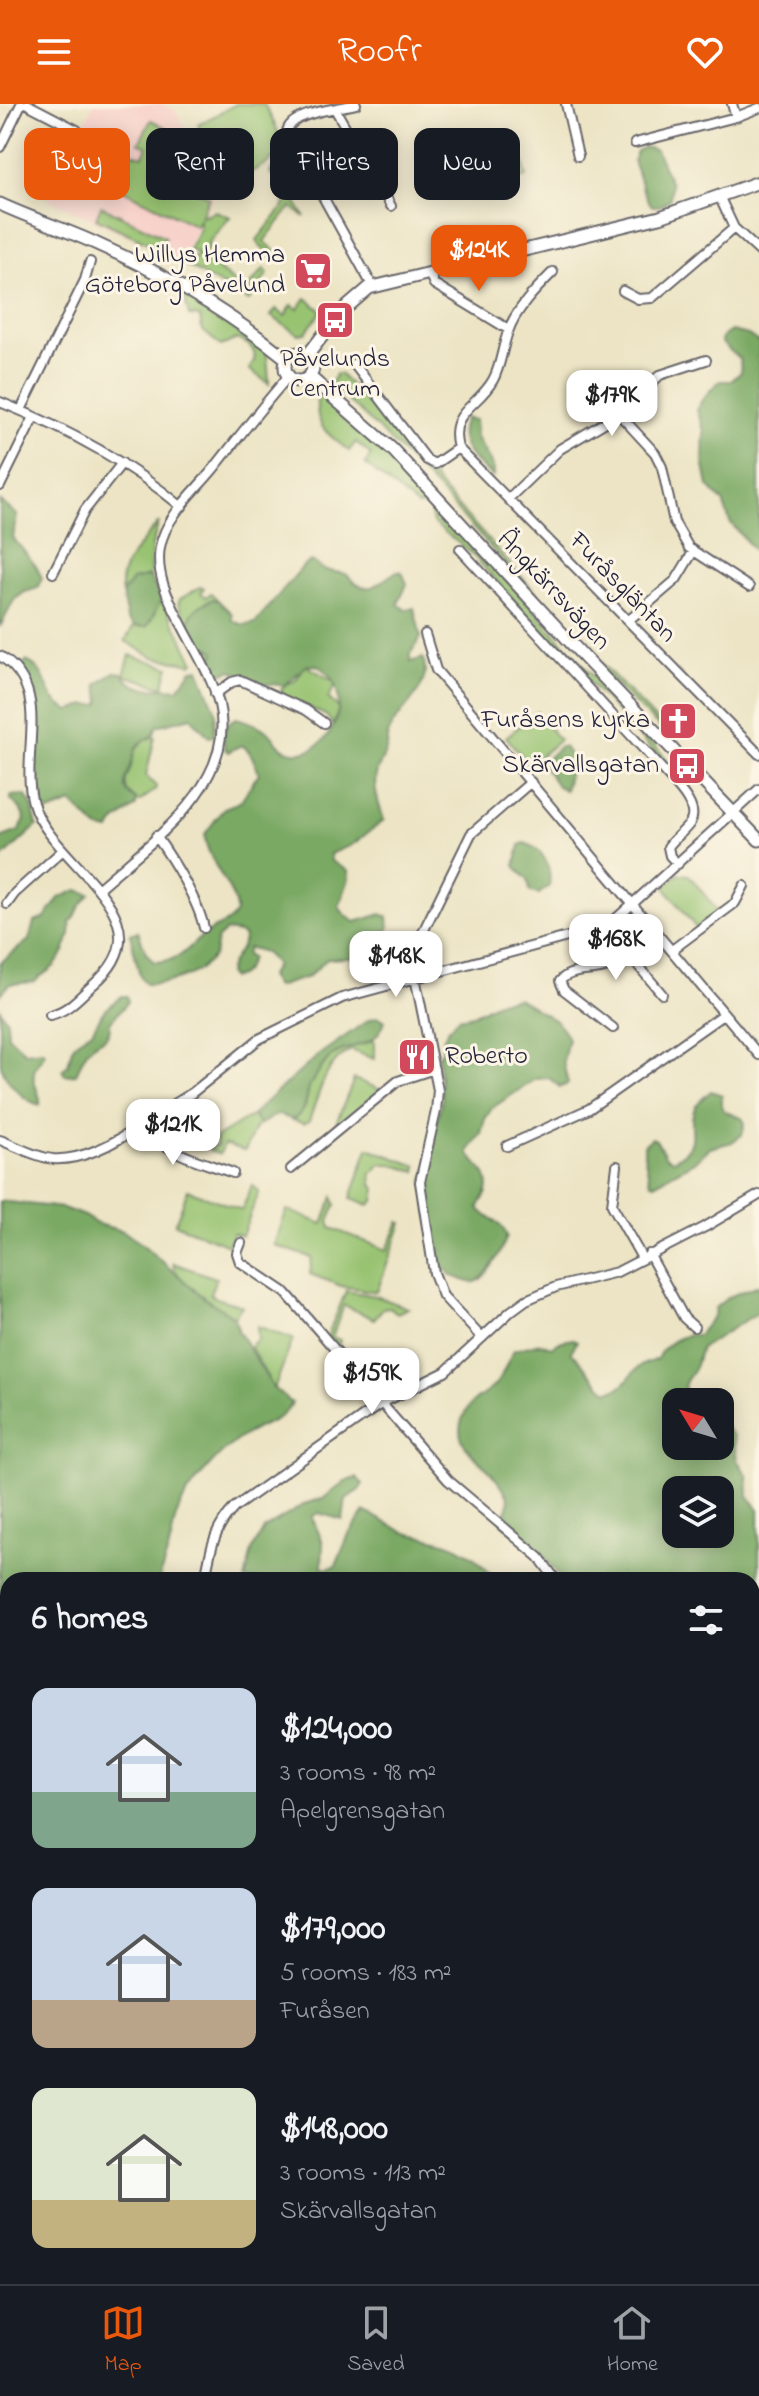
<!DOCTYPE html>
<html lang="en">
<head>
<meta charset="utf-8">
<style>
  :root { --surface:#171b24; --page:#20242c; --text:#f1f3f6; --muted:#9ea1a6; --line:#363941; --accent:#ea580c }
  body { margin:0; font-family:"Indie Flower",sans-serif; background:var(--page); color:var(--text); height:100vh; display:flex; flex-direction:column; font-size:30px; white-space:nowrap }
  * { box-sizing:border-box; margin:0 }
  p { font-size:26px; color:var(--muted) }
  .icon { flex:none; width:44px; height:44px; fill:none; stroke:currentColor; stroke-width:2; stroke-linecap:round; stroke-linejoin:round }
  .map { position:relative; flex:1; overflow:hidden }
  .panel { position:absolute; left:0px; top:1468px; width:760px; height:712px; display:flex; flex-direction:column; background:var(--surface); border-radius:24px 24px 0 0; box-shadow:0 4px 20px #0003 }
  .panel>* { flex:none }
  .banner { position:absolute; left:24px; top:24px; width:712px; height:72px; display:flex; gap:16px }
  .needle { width:52px; rotate:308deg }
  .tools { position:absolute; left:662px; top:1284px; display:grid; gap:16px }
  .tools a { display:grid; place-items:center; width:72px; height:72px; border-radius:16px; background:var(--surface); box-shadow:0 4px 20px #0003; font-size:40px }
  .price { position:absolute; translate:-50% -68px; padding:0 18px; border-radius:16px; background:#fff; color:#222; font-size:26px; line-height:52px; filter:drop-shadow(0 2px 4px #0008) }
  .price::after { content:''; position:absolute; left:50%; top:48px; width:24px; height:18px; margin-left:-12px; background:inherit; clip-path:polygon(0 0,100% 0,50% 100%) }
  .price.on { background:var(--accent); color:#fff }
  ul { padding:0; list-style:none }
  li { display:flex; align-items:center; gap:24px; height:200px; padding:0 32px }
  li span { display:grid; place-items:center; flex:none; width:224px; height:160px; border-radius:16px; color:#555 }
  li>.icon { margin-inline-start:auto }
  span .icon { width:96px; height:96px; fill:#fffc; stroke-width:1 }
  li b { font-size:34px }
  h2 { display:flex; justify-content:space-between; align-items:center; height:96px; padding:0 32px; font-size:34px }
  .tag { padding:0 28px; border-radius:16px; background:var(--surface); box-shadow:0 4px 20px #0003; font-size:28px; line-height:72px }
  .tag.on { background:var(--accent); color:#fff }
  header { display:flex; justify-content:space-between; align-items:center; height:104px; padding:0 32px; background:var(--accent); color:#fff; font-size:36px; font-weight:600 }
  .menu { display:flex; justify-content:space-around; align-items:center; height:112px; border-top:2px solid var(--line); background:var(--surface); font-size:22px; color:var(--muted) }
  .menu a { display:grid; justify-items:center; gap:4px }
  .menu .on { color:var(--accent) }
  .map>svg:first-child { display:block }
  .built { fill:#f7d0c9 }
  .green { fill:#98c371; stroke:#5d7256; stroke-width:2 }
  .forest { fill:#7aa963; stroke:#4e664f; stroke-width:2; fill-rule:evenodd }
  .lines { fill:none; stroke-linecap:round; stroke-linejoin:round }
  .street-casing { stroke:#69666b; stroke-width:12 }
  .secondary-casing { stroke:#69666b; stroke-width:15 }
  .street { stroke:#fff; stroke-width:8 }
  .secondary { stroke:#fff; stroke-width:11 }
  .labels { text-anchor:middle; dominant-baseline:central; stroke-width:6; stroke-linejoin:round; paint-order:stroke }
  .poi-label { font-size:26px; fill:#22223b; stroke:#fcf5e5; text-anchor:end }
  .street-label { font-size:26px; fill:#22223b; stroke:#fcf5e5 }
</style>
</head>
<body>
<header><svg class="icon" aria-label="menu" viewBox="0 0 24 24"><path d="M4 6h16M4 12h16M4 18h16"/></svg>Roofr<svg class="icon" aria-label="heart" viewBox="0 0 24 24"><path d="M12 20l-8-8c-3-5 5-10 8-4 3-6 11-1 8 4z"/></svg></header>
<div class="map">
<svg width="759" height="2180" viewBox="0 0 759 2180">
  <rect width="100%" height="100%" fill="#fcf5e5"/>
  <filter id="ink" filterUnits="userSpaceOnUse"><feTurbulence type="fractalNoise" baseFrequency=".0125" numOctaves="2"/><feDisplacementMap in="SourceGraphic" scale="16" xChannelSelector="R" yChannelSelector="G"/><feConvolveMatrix kernelMatrix="1 2 1 2 8 2 1 2 1" color-interpolation-filters="sRGB"/></filter>
  <filter id="wash" filterUnits="userSpaceOnUse"><feTurbulence type="fractalNoise" baseFrequency=".006" numOctaves="4" result="noise"/><feDisplacementMap in="SourceGraphic" scale="32" xChannelSelector="R" yChannelSelector="G"/><feGaussianBlur stdDeviation="1.8" result="paint"/><feColorMatrix in="noise" values="0 0 0 0 0 0 0 0 0 0 0 0 0 0 0 0 0 1.4 0 .05"/><feComposite in="paint" operator="in"/></filter>
  <g filter="url(#wash)">
    <rect width="100%" height="100%" fill="#ece4c4"/>
    <path class="built" d="M94,0H162L175,6L218,82L181,156L46,94Z"/>
    <path class="green" d="M236,0H264L276,23L283,43L269,58L230,80L198,21Z
      M151,16L167,24L165,37L152,64L209,93L201,112L216,107L230,113L208,139L209,143L202,153L245,187L264,165L268,169L249,197L182,159L184,154L191,157L198,150L189,145L200,124L199,116L196,122L113,81L126,54L129,55L131,49L143,52L147,43L139,39Z
      M517,31L527,73L481,85L469,82C464,91 449,95 440,89V83L446,78L432,53Z
      M274,62L305,113L291,103L264,137L282,153L277,156L261,143L257,136L285,101L283,80L270,69Z
      M101,102L165,133L160,145L96,114Z
      M184,190L263,244L267,249L269,280L249,265C261,251 252,240 237,235L221,242L202,226L200,213L189,212Z
      M306,194L322,207L305,229L298,230L271,212L276,205L285,212L292,201L298,205Z
      M336,270H340L390,322L442,385L582,539L679,640C636,605 600,564 562,523C487,441 415,354 330,281Z
      M321,292C436,391 534,508 636,619L666,655L669,662L689,681L698,700L661,656L470,448L433,419L429,401L417,402L365,360L371,351L356,338L349,347C329,331 315,324 317,296Z
      M159,418L152,441L150,472L125,484L122,490C115,463 144,437 159,418Z
      M200,483L204,484L201,489L206,493L211,489L219,497L213,495L201,539L214,546L216,550L207,558L178,500L180,495Z
      M162,496L194,558L192,560L153,553L125,537L134,522L146,523C154,515 154,504 162,496Z
      M130,551L169,563L163,583L124,571Z
      M305,561L337,579L328,594L339,604L333,622L327,612L283,591L281,586L285,581L296,576Z
      M537,608L559,636L529,661L506,633Z
      M153,632L155,633L146,671L156,682L155,686L139,698L127,688L125,674C137,653 127,644 153,632Z
      M678,770L689,771L718,808L696,824L665,783Z
      M374,936V955L351,946C324,959 319,991 309,1017L304,1020L293,1016C310,1003 304,1001 309,983C311,978 323,961 327,956C340,942 359,944 374,936Z
      M354,975L384,987L332,1029Z
      M253,1011L259,1021L255,1024L245,1047L224,1040L220,1050L210,1047L209,1045L217,1041L215,1034Z
      M368,1044L417,1062L416,1068L391,1060H381L371,1070L372,1080L376,1085L374,1097L369,1101L351,1094Z
      M252,1081L259,1088L242,1132L233,1129L228,1141L175,1120L188,1086L242,1106Z
      M333,1093L336,1101L329,1117L331,1124L387,1146L399,1118L402,1119L377,1188L341,1182L310,1170L312,1154L274,1141L287,1106L323,1120Z
      M173,1159L216,1174L210,1190C220,1198 230,1197 242,1202L234,1213C218,1203 175,1178 173,1159Z
      M346,1187L376,1192L408,1204L397,1209L390,1203L383,1204L374,1215L344,1201L332,1233L340,1236L338,1244L327,1233Z
      M257,1222L293,1235L274,1285L250,1242L258,1235Z
      M752,1937H759V2068L752,2074Z"/>
    <path class="forest" d="M644,43L656,46L671,80L670,95L660,102H652C641,88 640,73 633,57L637,47Z
      M731,227L748,231L759,238V449L752,444L730,418L723,398L708,382L703,357L704,327L697,306C699,297 713,283 720,277H731L741,268L740,256L721,238L722,233Z
      M465,314L475,316L476,333L493,363V373C474,358 453,340 465,314Z
      M0,397L17,411L13,434L36,462L42,474L38,484L25,488L14,496L0,523Z
      M312,457L324,466L346,470C368,494 374,482 397,467L402,468L407,480L398,500L406,506L414,504L421,533L411,550V558L423,554C433,584 403,602 390,625C386,631 388,636 387,643C385,651 380,659 377,667C372,682 379,701 384,716L352,741L330,750L331,757L348,767L349,775L339,803L345,811L355,818L381,810L388,813L389,825L365,853L327,855L308,873L276,883L269,873L276,861C267,849 263,846 248,844L246,851L251,854C247,864 244,873 231,874L228,870C229,855 244,847 244,833L239,829L226,827L217,835L214,852C198,872 171,880 146,880L140,872L130,830L138,827L146,849L154,858C162,858 171,856 179,852C190,845 198,833 210,827C221,820 228,821 236,809C238,787 205,757 205,730L224,704L240,698L259,669C254,659 252,646 241,641L228,648L225,645C222,633 223,620 236,614C248,617 261,621 270,630C279,639 280,646 294,648C330,653 361,588 317,561L306,562L285,581L263,580L231,566L217,572L212,569L207,558L215,550L214,547C185,531 178,510 213,495L219,497L232,510V516C240,521 246,522 255,519L304,461Z
      M150,472L162,496C154,505 154,515 146,523L134,522L127,515L122,490L132,476Z
      M26,557C53,568 40,594 70,607L86,601H99L101,597L97,581L114,568L122,569C136,591 157,582 178,585L192,566L199,565L216,608L214,632L209,633L191,613L157,622L153,632C132,642 137,642 131,662C126,679 118,682 136,696V702L114,719L110,727L97,724L72,699L46,709C26,690 39,642 38,616C37,597 32,578 21,562Z
      M559,643H564L573,656L565,686L557,682L544,662L545,656Z
      M25,691L32,701L37,722L0,756V734L19,727L25,716L20,704L11,696V692Z
      M524,739C544,744 552,764 549,782L539,790L530,788L528,776L515,762L520,741Z
      M77,786L90,790L79,804L74,815L70,818C73,830 64,851 55,861C49,868 40,871 35,878L10,880L0,891V859L29,836L34,818L45,814L59,794Z
      M122,892H127L128,898L110,918C111,938 98,934 88,946C81,954 81,962 76,970L65,971L62,966L68,961L72,944L77,937L92,927L103,908Z
      M518,894L556,917L564,927L568,935L563,957L568,980L560,983L549,974L536,975L492,1004L485,1015L481,1029L468,1048C475,1061 492,1070 487,1087C486,1093 480,1097 479,1104C487,1116 500,1115 507,1132C503,1144 487,1175 475,1178C471,1180 455,1173 452,1171C445,1166 445,1162 439,1159L435,1150L424,1078L442,995L438,952L442,948L443,935L448,925L458,914L473,911L499,897Z
      M0,905L7,917L8,931L25,948L42,946L45,949C41,955 35,962 34,968C31,980 42,990 40,1001C23,997 7,978 1,962C0,950 0,919 0,905Z
      M378,913L385,917C373,949 352,936 330,953C326,957 310,979 309,984C305,1000 307,1005 293,1016L278,1010L259,1021L253,1011L261,1002L320,950L370,915Z
      M711,987L722,991V1004L726,1008L742,1014L745,1019L742,1031L732,1038L710,1044L694,1058L654,1080L650,1078L644,1050V1041L652,1034L656,1036L666,1053L673,1056C705,1039 686,1027 694,1006C697,998 705,992 711,987Z
      M0,1097L63,1104L84,1112L97,1120L123,1127L142,1140L204,1194L234,1213L239,1228L274,1285L292,1299C283,1317 262,1320 246,1330C222,1345 187,1383 177,1410C173,1420 173,1430 170,1440C167,1453 161,1463 160,1476H8V1797L0,1801Z
      M759,1181V1208L701,1244C698,1250 698,1257 695,1263C687,1279 677,1279 693,1298H676V1342H720V1316L733,1332L737,1356L747,1371L748,1392L759,1405V1546L752,1541V1476H562L543,1451L503,1419C502,1410 510,1405 509,1396C507,1387 490,1367 483,1361C464,1343 450,1329 469,1303C475,1294 486,1290 493,1283C504,1272 506,1258 514,1246L540,1239L551,1243L562,1237L573,1235L577,1237L571,1248C585,1259 593,1278 608,1287C628,1283 625,1275 639,1263C644,1259 651,1258 657,1255C663,1240 682,1229 698,1231L714,1211L715,1204L728,1193ZM676,1386H720V1430H676Z
      M357,1374L363,1380L359,1386L346,1395L343,1416L318,1409L312,1413L323,1439L322,1463L326,1465L336,1462L349,1430L365,1408C378,1413 400,1428 410,1430C450,1438 469,1442 495,1476H245L252,1446L264,1425L307,1399L324,1394L345,1377Z
      M8,1870V2172H43L41,2180H3L0,2173V1873Z
      M759,2068V2180H744L739,2172H752V2074Z
      M184,2172H386L384,2180H180Z
      M447,2172H724L710,2180H450Z"/>
  </g>
  <g filter="url(#ink)">
    <g class="lines">
      <g class="street-casing">
        <path id="street" d="M27,0L77,26
          M356,0C338,5 290,8 287,28L373,183
          M566,0L578,52
          M732,0L736,13
          M335,5L391,102
          M635,39L736,13L759,4
          M0,43L21,0
          M720,94L734,124L759,147
          M429,169L434,180L508,225
          M623,187L638,195L652,194L734,124
          M354,260L427,356L435,360L458,344C448,307 478,303 493,276C501,262 502,244 508,228C515,206 537,184 553,168
          M0,298C65,324 128,358 182,403
          M21,306L85,176L90,158
          M619,310L655,349L662,363L674,418L689,444L749,483
          M458,344L759,650
          M0,382L34,313
          M508,395L560,345L619,310L660,271L706,256
          M460,445L661,664C671,677 701,702 690,719C684,728 674,734 668,743L670,752L678,760
          M53,469L85,406L122,359
          M629,516L676,476L693,448
          M425,530L436,566L759,951
          M0,552C54,586 19,650 33,699C50,760 173,812 94,880C80,892 69,907 50,911
          M215,590L232,578L240,576L306,606L324,619
          M156,732C173,756 198,796 204,824
          M99,784C150,738 238,680 219,600C212,573 196,548 183,523C170,498 155,472 160,443C166,411 196,387 215,363C239,333 262,302 288,273
          M7,800L15,789L63,746
          M608,822L621,847C613,877 576,858 560,877L564,886L613,924
          M672,846L735,799L744,782
          M621,847L630,852L662,890
          M160,1009L192,989L259,935L342,894L608,822L759,685
          M0,1036C16,1042 35,1053 53,1055C84,1057 120,1036 144,1019C161,1050 202,1057 233,1069
          M507,1042L589,1005L724,910
          M617,1062L612,1101L642,1154
          M291,1065L398,977L434,965
          M241,1139L237,1149L240,1158L286,1189L448,1376L539,1453L556,1476
          M649,1150L684,1214L694,1223
          M482,1234L443,1192L434,1169L420,1078L436,1007L438,986L415,873L414,854L419,836L471,730L531,678
          M205,1476C210,1447 214,1424 235,1403L382,1299L445,1268L511,1207L526,1196L556,1183L617,1168L705,1123L759,1091
          M752,1619L759,1618
          M752,1733L759,1736
          M752,1795L759,1789"/>
      </g>
      <g class="secondary-casing">
        <path id="secondary" d="M0,100C32,115 65,125 97,140C164,170 230,209 287,255
          M285 263a14 14 0 1 1 28 0a14 14 0 1 1-28 0Z
          M307,252L340,209L369,184L660,113L759,78
          M310,273L393,346L585,554L759,736"/>
      </g>
      <use href="#street" class="street"/>
      <use href="#secondary" class="secondary"/>
    </g>
  </g>
  <defs>
    <g id="supermarket-square" transform="scale(2)"><rect x="-9" y="-9" width="18" height="18" rx="4" fill="#d1495b" stroke="#fcf5e5"/><path d="M-6-5.5h2.5l.6 2H6L4.5 2H-2.5L-4.4-4H-6ZM-1.5 3.2a1.3 1.3 0 1 0 .1 0ZM3 3.2a1.3 1.3 0 1 0 .1 0Z" fill="#fff"/></g>
    <g id="bus-square" transform="scale(2)"><rect x="-9" y="-9" width="18" height="18" rx="4" fill="#d1495b" stroke="#fcf5e5"/><path d="M-5-6H5V4H4V6H2V4H-2V6H-4V4H-5ZM-3.5-4V0h7V-4ZM-3.5 1.2v1.5H-2V1.2ZM2 1.2v1.5H3.5V1.2Z" fill="#fff"/></g>
    <g id="church-square" transform="scale(2)"><rect x="-9" y="-9" width="18" height="18" rx="4" fill="#d1495b" stroke="#fcf5e5"/><path d="M-1.2-6h2.4v3.5h3.3v2.4h-3.3V6h-2.4V-.1h-3.3v-2.4h3.3Z" fill="#fff"/></g>
    <g id="restaurant-square" transform="scale(2)"><rect x="-9" y="-9" width="18" height="18" rx="4" fill="#d1495b" stroke="#fcf5e5"/><path d="M-5-6h1v4h1v-4h1v4h1v-4h1v5L-1.5 .5V6h-2V.5L-5-1ZM5-6V6H3V1.5H1.5Q1.5-4 5-6Z" fill="#fff"/></g>
  </defs>
  <g fill-rule="evenodd">
    <use href="#supermarket-square" x="313" y="167"/>
    <use href="#bus-square" x="335" y="216"/>
    <use href="#church-square" x="678" y="617"/>
    <use href="#bus-square" x="687" y="662"/>
    <use href="#restaurant-square" x="417" y="953"/>
  </g>
  <g class="labels">
    <g class="poi-label">
      <text x="285" y="152">Willys Hemma<tspan x="285" dy="30">Göteborg Påvelund</tspan></text>
      <text x="335" y="256" text-anchor="middle">Påvelunds<tspan x="335" dy="30">Centrum</tspan></text>
      <text x="650" y="617">Furåsens kyrka</text>
      <text x="659" y="662">Skärvallsgatan</text>
      <text x="445" y="953" text-anchor="start">Roberto</text>
    </g>
    <g class="street-label">
      <text transform="translate(622 484) rotate(46)">Furåsgläntan</text>
      <text transform="translate(553 487) rotate(47)">Ängkärrsvägen</text>
    </g>
  </g>
</svg>
<div class="tools">
<a><svg class="needle" viewBox="-14 -14 28 28"><path d="M0-13l5 13h-10z" fill="#e53935"/><path d="M0 13l5-13h-10z" fill="#9ea1a6"/></svg></a>
<a><svg class="icon" aria-label="layers" viewBox="0 0 24 24"><path d="M12 4l9 5-9 5-9-5zM3 14l9 5 9-5"/></svg></a>
</div>
<b class="price on" style="left:479px;top:189px">$124K</b>
<b class="price" style="left:612px;top:334px">$179K</b>
<b class="price" style="left:616px;top:878px">$168K</b>
<b class="price" style="left:396px;top:895px">$148K</b>
<b class="price" style="left:173px;top:1063px">$121K</b>
<b class="price" style="left:372px;top:1312px">$159K</b>
<div class="banner">
<a class="tag on">Buy</a>
<a class="tag">Rent</a>
<a class="tag">Filters</a>
<a class="tag">New</a>
</div>
<section class="panel">
<h2>6 homes<svg class="icon" aria-label="filters" viewBox="0 0 24 24"><path d="M4 7h16M4 17h16"/><circle cx="9" cy="7" r="2"/><circle cx="15" cy="17" r="2"/></svg></h2>
<ul>
<li><span style="background:linear-gradient(#c9d6e8 65%,#7fa58c 0)"><svg class="icon" aria-label="home" viewBox="0 0 24 24"><path d="M3 11l9-7 9 7M6 9v11h12V9"/></svg></span><div><b>$124,000</b><p>3 rooms · 98 m²</p><p>Apelgrensgatan</p></div></li>
<li><span style="background:linear-gradient(#c9d6e8 70%,#b9a48a 0)"><svg class="icon" aria-label="home" viewBox="0 0 24 24"><path d="M3 11l9-7 9 7M6 9v11h12V9"/></svg></span><div><b>$179,000</b><p>5 rooms · 183 m²</p><p>Furåsen</p></div></li>
<li><span style="background:linear-gradient(#dfe7d0 70%,#c2b280 0)"><svg class="icon" aria-label="home" viewBox="0 0 24 24"><path d="M3 11l9-7 9 7M6 9v11h12V9"/></svg></span><div><b>$148,000</b><p>3 rooms · 113 m²</p><p>Skärvallsgatan</p></div></li>
</ul>
</section>
</div>
<nav class="menu">
<a class="on"><svg class="icon" aria-label="map" viewBox="0 0 24 24"><path d="M3 6l6-2 6 2 6-2v14l-6 2-6-2-6 2zM9 4v14M15 6v14"/></svg>Map</a>
<a><svg class="icon" aria-label="saved" viewBox="0 0 24 24"><path d="M7 4h10v16l-5-4-5 4z"/></svg>Saved</a>
<a><svg class="icon" aria-label="home" viewBox="0 0 24 24"><path d="M3 11l9-7 9 7M6 9v11h12V9"/></svg>Home</a>
</nav>
</body>
</html>
